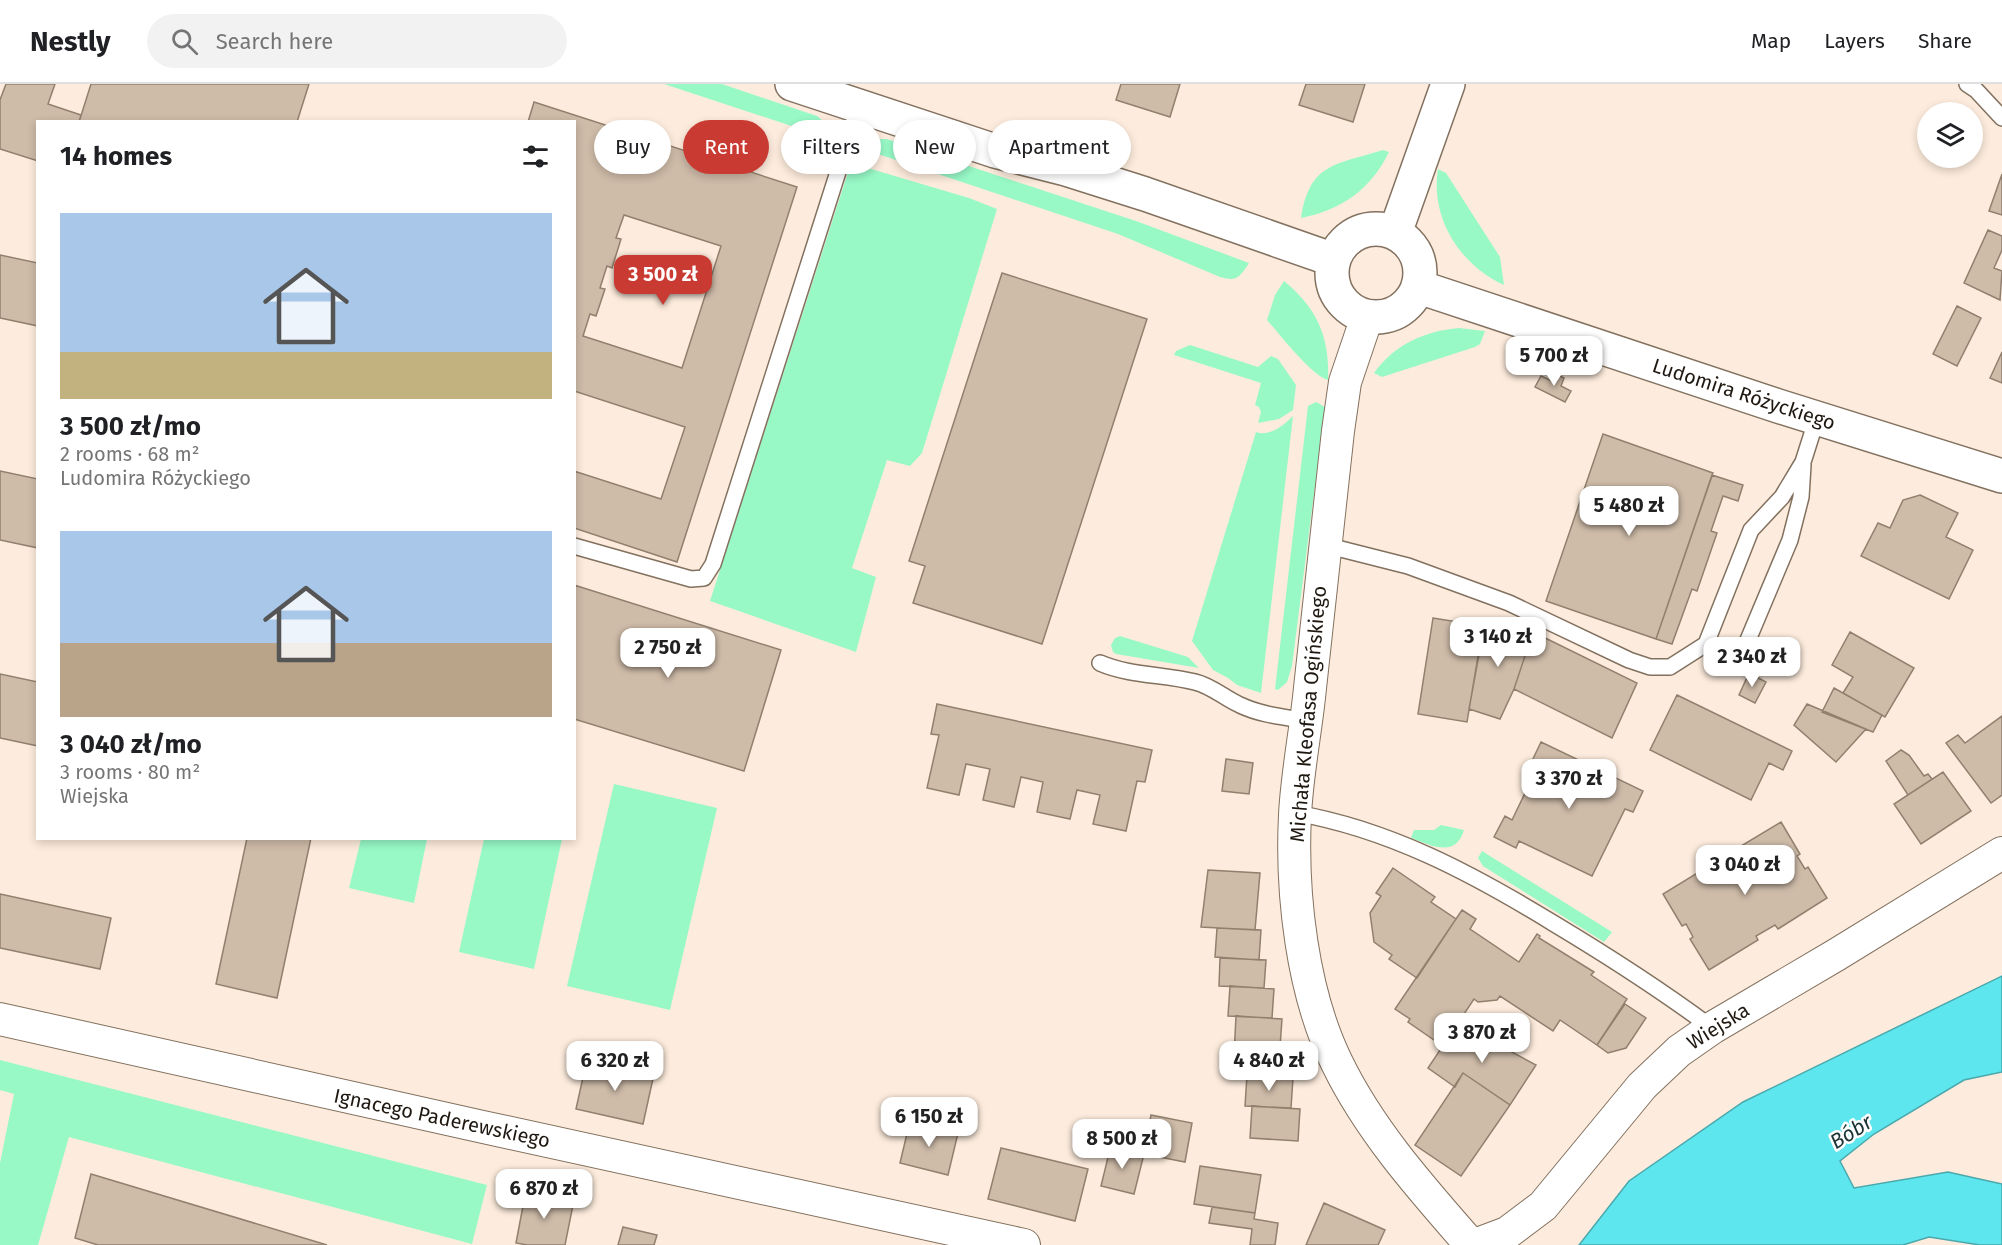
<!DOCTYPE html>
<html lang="en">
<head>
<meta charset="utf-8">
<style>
  :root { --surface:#fff; --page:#f2f2f2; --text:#202124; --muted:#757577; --line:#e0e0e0; --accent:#c93b32 }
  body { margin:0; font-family:"Fira Sans",sans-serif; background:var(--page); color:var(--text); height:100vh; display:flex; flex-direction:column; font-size:22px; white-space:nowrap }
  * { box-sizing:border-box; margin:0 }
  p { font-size:20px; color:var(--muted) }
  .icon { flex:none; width:33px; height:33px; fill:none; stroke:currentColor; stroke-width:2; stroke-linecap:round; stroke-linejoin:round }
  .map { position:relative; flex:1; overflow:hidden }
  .side { position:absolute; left:36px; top:36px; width:540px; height:720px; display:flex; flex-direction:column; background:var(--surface); border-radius:0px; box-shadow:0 3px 9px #0003 }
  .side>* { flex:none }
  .banner { position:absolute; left:594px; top:36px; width:570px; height:54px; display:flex; gap:12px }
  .fabs { position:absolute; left:1917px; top:18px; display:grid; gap:12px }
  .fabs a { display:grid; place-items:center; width:66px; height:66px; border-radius:50%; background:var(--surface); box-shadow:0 3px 9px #0003; font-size:30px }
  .price { position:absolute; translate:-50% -51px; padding:0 14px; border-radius:12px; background:#fff; color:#222; font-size:20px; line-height:39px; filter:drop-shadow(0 2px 3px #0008) }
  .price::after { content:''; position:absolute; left:50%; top:36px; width:18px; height:14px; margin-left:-9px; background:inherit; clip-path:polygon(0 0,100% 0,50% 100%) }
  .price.selected { background:var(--accent); color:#fff }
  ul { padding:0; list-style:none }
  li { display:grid; align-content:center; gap:12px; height:318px; padding:0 24px }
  li span { display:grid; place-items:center; height:186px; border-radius:0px; color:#555 }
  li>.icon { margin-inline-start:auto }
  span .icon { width:108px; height:108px; fill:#fffc; stroke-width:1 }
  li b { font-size:26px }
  h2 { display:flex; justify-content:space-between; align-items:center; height:72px; padding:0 24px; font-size:26px }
  .tag { padding:0 21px; border-radius:27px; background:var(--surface); box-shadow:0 3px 9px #0003; font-size:21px; line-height:54px }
  .tag.selected { background:var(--accent); color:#fff }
  header { display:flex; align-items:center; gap:36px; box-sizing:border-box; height:84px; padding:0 30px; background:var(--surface); border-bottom:2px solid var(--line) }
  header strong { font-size:28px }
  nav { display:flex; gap:33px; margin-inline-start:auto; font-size:21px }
  .search { width:420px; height:54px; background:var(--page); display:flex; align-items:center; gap:15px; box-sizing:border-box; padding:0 21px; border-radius:33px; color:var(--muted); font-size:22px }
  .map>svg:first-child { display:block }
  .green { fill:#98f9c7 }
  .water { fill:#5de6ee; stroke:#4aa8ac; stroke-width:1.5 }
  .building { fill:#cebba8; stroke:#92806e; stroke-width:1.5; fill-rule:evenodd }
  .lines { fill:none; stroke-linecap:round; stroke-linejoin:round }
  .service-casing { stroke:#83715f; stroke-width:18 }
  .minor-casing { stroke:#83715f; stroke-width:34 }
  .tertiary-casing { stroke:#83715f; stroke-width:36 }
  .service { stroke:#fff; stroke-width:15 }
  .minor { stroke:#fff; stroke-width:32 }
  .tertiary { stroke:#fff; stroke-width:33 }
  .labels { text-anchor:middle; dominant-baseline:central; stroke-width:5; stroke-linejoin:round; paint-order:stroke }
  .street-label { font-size:20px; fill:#1f1811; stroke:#fff }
  .water-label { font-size:21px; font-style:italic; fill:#1c3435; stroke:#fff }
</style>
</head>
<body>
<header>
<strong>Nestly</strong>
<div class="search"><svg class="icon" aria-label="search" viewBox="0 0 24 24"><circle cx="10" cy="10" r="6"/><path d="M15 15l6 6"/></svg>Search here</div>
<nav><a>Map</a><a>Layers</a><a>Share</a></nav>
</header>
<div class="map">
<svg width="2002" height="1161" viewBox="0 0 2002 1161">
  <rect width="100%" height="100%" fill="#fdecdd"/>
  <path class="green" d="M664,0H722L817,32L828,41L834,56Z
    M876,55H887L1136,137L1249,179C1240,193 1237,198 1220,193L1118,150L860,64Z
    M1383,66L1389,68C1371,105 1342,126 1301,134C1310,78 1336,81 1383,66Z
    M851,79L969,114L997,125L922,369L910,382L887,376L852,484L876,493L856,568L710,517Z
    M1438,85L1446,89L1500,173L1504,201C1460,181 1430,134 1438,85Z
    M1284,197C1317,224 1330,253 1328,296C1311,291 1280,251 1267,236L1275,211Z
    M1459,244L1485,247L1480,260L1475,263L1382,293L1374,289C1394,261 1424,247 1459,244Z
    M1190,261L1258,283L1271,272L1278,275L1296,301L1293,326L1279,335L1258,339L1261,328L1259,323L1255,321L1261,299L1174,271L1176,267Z
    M1316,318L1325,323L1292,582L1287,598L1278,606L1275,605L1308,322Z
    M1293,332L1261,609L1237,601L1228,594L1213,586L1192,557L1256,348C1270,353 1284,341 1293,332Z
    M1120,552L1188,573L1199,584L1116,570L1113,568L1111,561L1115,554Z
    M614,700L717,724L670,926L567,902Z
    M1441,741L1464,746C1456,774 1432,762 1411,754L1414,746H1434Z
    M361,755H427L414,819L349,804Z
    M484,755H562L534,885L459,868Z
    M1482,767L1612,848L1604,858L1483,782L1478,774Z
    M0,976L487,1101L472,1160L69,1053L38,1161H0V1079L14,1010L0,1006Z"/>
  <path class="water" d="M2002,892V988L1964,996L1874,1050L1840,1077L1854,1104L1948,1088L2002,1100V1161H1980L1929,1153L1903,1161H1579L1629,1097L1743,1018Z"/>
  <path class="building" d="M6,0H55L48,20L81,31L79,38H38V77L0,65V16Z
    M91,0H309L297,38H79Z
    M1121,0H1180L1170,33L1116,16Z
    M1306,0H1365L1353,38L1299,21Z
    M534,18L797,103L677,478L574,444V387L661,415L685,343L574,307V38H528ZM624,131L721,162L682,284L583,252L590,230L596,232L605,205L600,204L607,182L612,184L621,155L616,154Z
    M2002,90V131L1989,127Z
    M1988,146L2002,152V166L1994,184L2002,187L2000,216L1964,199Z
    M0,171L38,179V242L0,234Z
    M1002,189L1147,235L1042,560L913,519L925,482L909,477Z
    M1957,222L1981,234L1957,282L1933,270Z
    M2002,268V299L1990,294Z
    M1556,290L1564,294L1561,302L1571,307L1565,318L1535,303L1541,292L1552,297Z
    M1603,350L1713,389L1656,555L1546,517Z
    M0,387L38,395V464L0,456Z
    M1712,391L1743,401L1738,417L1723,412L1711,447L1717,449L1697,507L1692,505L1672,560L1656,555Z
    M1920,411L1958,429L1946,453L1973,466L1949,515L1861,472L1878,439L1890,444L1903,416Z
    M574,501L781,566L744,687L574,635Z
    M1433,534L1483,542L1467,638L1418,630Z
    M1485,538L1533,548L1514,605L1500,635L1469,625Z
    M1533,548L1637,599L1612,654L1514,605Z
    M1850,548L1914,584L1885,633L1843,609L1853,593L1832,581Z
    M1749,589L1766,598L1755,619L1739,611Z
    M0,590L38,598V662L0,654Z
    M1834,604L1882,631L1873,648L1822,628Z
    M1677,611L1792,667L1783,686L1769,679L1751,716L1650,666Z
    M937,620L1152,666L1145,698L1137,697L1126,747L1093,740L1100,711L1077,706L1070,735L1037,728L1043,698L1021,693L1014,723L983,716L990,685L966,680L959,711L927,704L939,651L931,650Z
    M1807,620L1866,645L1836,678L1794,641Z
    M2002,632V711L1991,719L1946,659L1958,651L1965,659Z
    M1541,658L1643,707L1633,728L1625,725L1592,792L1519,757L1516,764L1494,753L1505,732L1512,736L1538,682L1531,679Z
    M1901,666L1909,671L1924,692L1928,690L1932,695L1908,711L1886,677Z
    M1226,675L1253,679L1249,710L1222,707Z
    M1943,688L1971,727L1921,760L1894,720Z
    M1781,738L1800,770L1797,772L1805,785L1808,783L1827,814L1778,845L1775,841L1756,852L1758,856L1709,886L1690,855L1693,853L1686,840L1682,842L1663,810L1712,780L1714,784L1733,772L1731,768Z
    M247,754H311L277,914L216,900Z
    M1393,784L1435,813L1431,818L1456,835L1417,894L1389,875L1392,871L1374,858L1370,829L1381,812L1376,809Z
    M1208,786L1260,789L1255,846L1201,843Z
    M0,810L111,834L100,885L0,864Z
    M1462,826L1476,835L1470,845L1519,878L1537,850L1540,852L1539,854L1594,888L1591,891L1627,915L1597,961L1560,936L1553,947L1500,912L1497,916L1478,918L1474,915L1458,939L1449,933L1434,956L1408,938L1410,935L1395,925Z
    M1217,844L1261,846L1259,876L1215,873Z
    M1220,874L1266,876L1264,904L1219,902Z
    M1230,902L1274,905L1272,934L1228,932Z
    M1625,920L1646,934L1626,964L1608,969L1597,961Z
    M1236,932L1282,935L1280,963L1242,960L1241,972H1234Z
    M1458,939L1536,981L1510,1021L1463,989L1455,1003L1428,984Z
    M1242,960L1287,963L1285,993L1240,991Z
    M587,975L654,990L643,1040L576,1025Z
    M1463,989L1510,1021L1461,1092L1415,1061Z
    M1247,991L1293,994L1291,1024L1245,1022Z
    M1252,1022L1300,1025L1298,1057L1250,1054Z
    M1151,1031L1192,1039L1185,1078L1144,1070Z
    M910,1037L958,1049L948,1091L900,1079Z
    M1111,1061L1144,1070L1134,1110L1101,1102Z
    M1001,1064L1088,1085L1075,1137L988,1115Z
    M1200,1082L1261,1091L1255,1129L1194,1120Z
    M91,1090L327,1161H98L75,1154Z
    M526,1106L574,1116L565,1161H527L516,1159Z
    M1324,1119L1385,1146L1378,1161H1306Z
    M1212,1123L1255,1129L1254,1135L1278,1139L1275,1161H1250L1252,1145L1209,1139Z
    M623,1143L657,1151L654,1161H618Z"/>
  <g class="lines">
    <g class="service-casing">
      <path id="service" d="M1967,0L1976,6L2002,34
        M1325,461L1408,482L1509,519L1629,576L1650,583H1670L1706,560L1751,446L1782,413L1803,378L1817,334
        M574,462L691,495L704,494L713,480L859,22
        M1706,560L1740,575L1790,456L1801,413L1803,381
        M1100,579C1130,592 1164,590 1195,598C1212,602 1224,614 1240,621C1261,631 1284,633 1307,637
        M1295,729C1389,745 1473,790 1553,839C1608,872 1661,906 1712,944"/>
    </g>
    <g class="minor-casing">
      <path id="minor" d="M1367,233L1345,298L1338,347C1328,433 1319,519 1310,604C1306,646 1297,689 1295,731C1291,809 1302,908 1337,979C1370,1047 1422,1105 1471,1161
        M0,935L483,1043L1024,1161
        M1475,1161L1507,1149L1543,1122L1642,1002L1679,967L1712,944L1836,871L2002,769"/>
    </g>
    <g class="tertiary-casing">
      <path id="tertiary" d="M792,0L995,67L1066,85L1145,110L1334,176
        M1332 189a44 44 0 1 1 88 0a44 44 0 1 1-88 0Z
        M1395,149L1448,0
        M1419,203L1778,322L2002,392"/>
    </g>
    <use href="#service" class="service"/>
    <use href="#minor" class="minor"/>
    <use href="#tertiary" class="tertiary"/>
  </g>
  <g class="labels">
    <g class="street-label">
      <text transform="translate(1744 310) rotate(18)">Ludomira Różyckiego</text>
      <text transform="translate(1308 630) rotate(-85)">Michała Kleofasa Ogińskiego</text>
      <text transform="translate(1718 942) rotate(-32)">Wiejska</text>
      <text transform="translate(442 1034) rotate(12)">Ignacego Paderewskiego</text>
    </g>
    <g class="water-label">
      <text transform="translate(1851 1048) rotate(-32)">Bóbr</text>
    </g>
  </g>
</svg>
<div class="fabs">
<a><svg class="icon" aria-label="layers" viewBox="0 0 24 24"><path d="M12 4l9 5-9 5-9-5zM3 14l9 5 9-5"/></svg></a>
</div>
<b class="price selected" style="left:663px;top:222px">3 500 zł</b>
<b class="price" style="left:1554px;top:303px">5 700 zł</b>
<b class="price" style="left:1629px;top:453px">5 480 zł</b>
<b class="price" style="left:1498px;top:584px">3 140 zł</b>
<b class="price" style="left:668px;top:595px">2 750 zł</b>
<b class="price" style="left:1752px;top:604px">2 340 zł</b>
<b class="price" style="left:1569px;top:726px">3 370 zł</b>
<b class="price" style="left:1745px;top:812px">3 040 zł</b>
<b class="price" style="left:1482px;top:980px">3 870 zł</b>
<b class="price" style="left:615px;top:1008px">6 320 zł</b>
<b class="price" style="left:1269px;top:1008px">4 840 zł</b>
<b class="price" style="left:929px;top:1064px">6 150 zł</b>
<b class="price" style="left:1122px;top:1086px">8 500 zł</b>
<b class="price" style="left:544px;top:1136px">6 870 zł</b>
<div class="banner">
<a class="tag">Buy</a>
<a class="tag selected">Rent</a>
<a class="tag">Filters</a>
<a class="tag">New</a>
<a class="tag">Apartment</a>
</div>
<section class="side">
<h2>14 homes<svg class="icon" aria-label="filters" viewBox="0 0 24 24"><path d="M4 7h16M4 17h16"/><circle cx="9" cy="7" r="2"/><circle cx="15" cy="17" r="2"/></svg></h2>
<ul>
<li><span style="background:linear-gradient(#a9c7e8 75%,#c2b280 0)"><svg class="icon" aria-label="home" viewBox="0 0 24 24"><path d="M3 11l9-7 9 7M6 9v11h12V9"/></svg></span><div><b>3 500 zł/mo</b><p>2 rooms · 68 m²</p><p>Ludomira Różyckiego</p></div></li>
<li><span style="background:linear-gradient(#a9c7e8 60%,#b9a48a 0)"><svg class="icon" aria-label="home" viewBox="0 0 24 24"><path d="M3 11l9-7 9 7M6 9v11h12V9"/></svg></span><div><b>3 040 zł/mo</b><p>3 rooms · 80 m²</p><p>Wiejska</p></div></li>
</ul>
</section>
</div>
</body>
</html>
